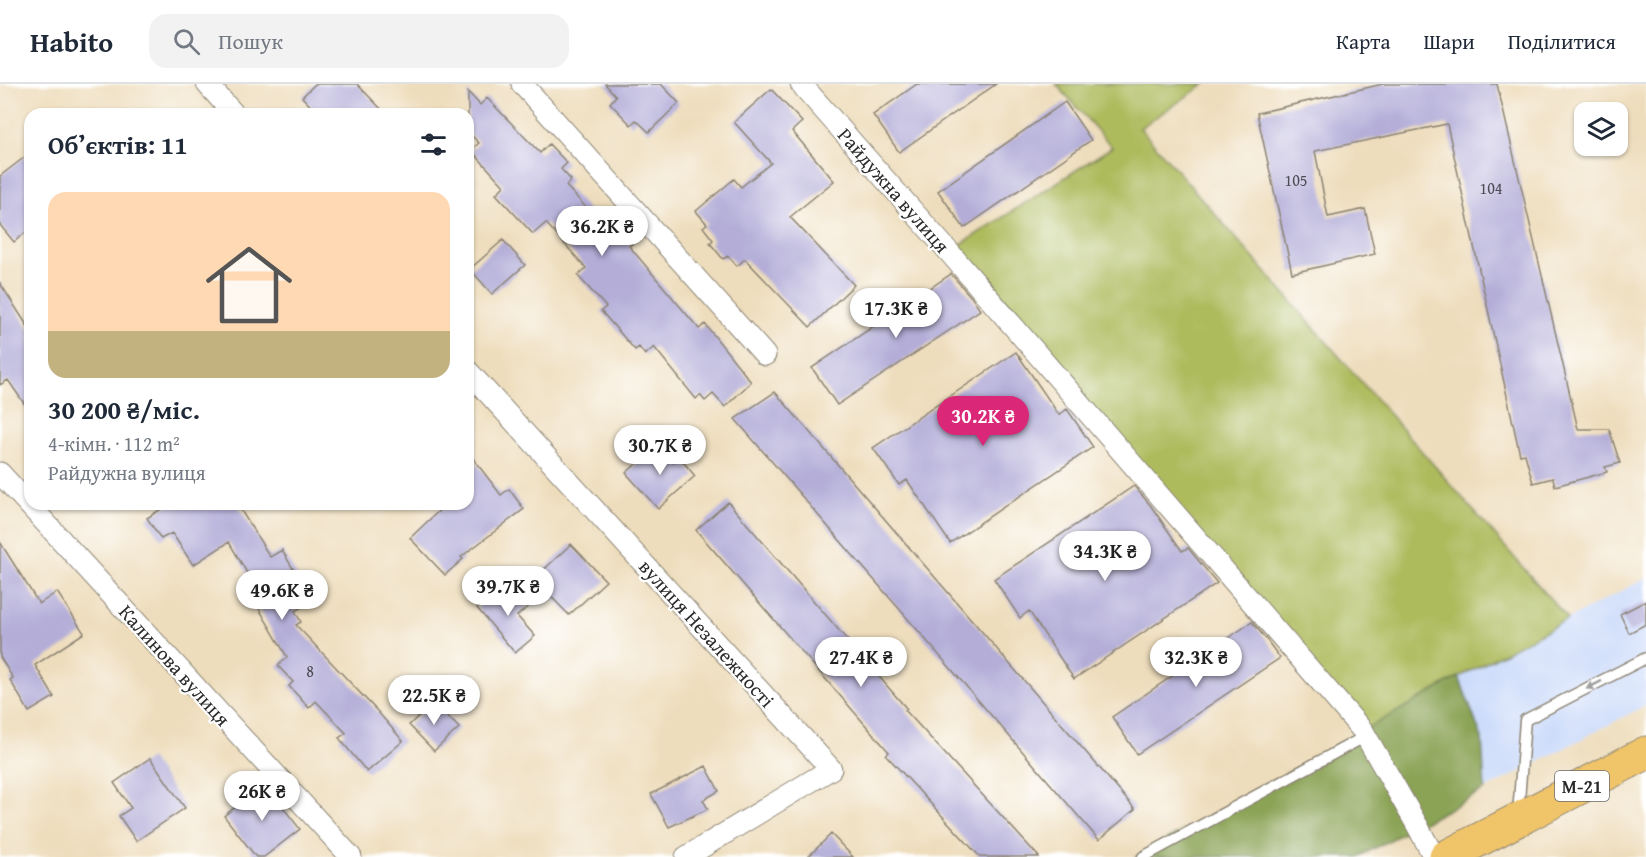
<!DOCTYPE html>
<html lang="uk">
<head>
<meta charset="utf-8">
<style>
  :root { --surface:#fff; --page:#f2f2f3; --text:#1f2937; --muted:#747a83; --line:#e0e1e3; --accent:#db2777 }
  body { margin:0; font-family:"Gentium Book Plus",serif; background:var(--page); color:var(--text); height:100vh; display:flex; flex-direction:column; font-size:22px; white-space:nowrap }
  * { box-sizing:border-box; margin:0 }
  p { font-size:20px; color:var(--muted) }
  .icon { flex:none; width:33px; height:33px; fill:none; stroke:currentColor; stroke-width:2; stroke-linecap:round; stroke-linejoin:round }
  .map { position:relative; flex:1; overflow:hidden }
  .details { position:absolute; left:24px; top:24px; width:450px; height:402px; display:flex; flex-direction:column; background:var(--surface); border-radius:18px; box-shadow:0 2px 4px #0004 }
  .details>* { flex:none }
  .fabs { position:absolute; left:1574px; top:18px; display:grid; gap:12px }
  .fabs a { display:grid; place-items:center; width:54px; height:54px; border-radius:12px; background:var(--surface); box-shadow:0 2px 4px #0004; font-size:30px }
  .price { position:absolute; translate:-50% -51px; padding:0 14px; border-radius:21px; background:#fff; color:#222; font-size:20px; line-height:39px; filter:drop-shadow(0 2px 3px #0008) }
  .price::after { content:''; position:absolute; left:50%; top:36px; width:18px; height:14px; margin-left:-9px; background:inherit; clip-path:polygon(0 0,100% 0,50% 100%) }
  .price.active { background:var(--accent); color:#fff }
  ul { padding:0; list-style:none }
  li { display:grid; align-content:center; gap:12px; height:318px; padding:0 24px }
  li span { display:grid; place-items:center; height:186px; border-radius:18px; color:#555 }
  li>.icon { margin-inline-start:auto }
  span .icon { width:108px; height:108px; fill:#fffc; stroke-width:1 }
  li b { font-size:26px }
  h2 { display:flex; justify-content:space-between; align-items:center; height:72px; padding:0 24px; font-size:26px }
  header { display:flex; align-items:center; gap:36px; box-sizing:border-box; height:84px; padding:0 30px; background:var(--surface); border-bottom:2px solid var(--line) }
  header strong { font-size:28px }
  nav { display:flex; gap:33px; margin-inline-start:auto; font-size:21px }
  .search { width:420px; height:54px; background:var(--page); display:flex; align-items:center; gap:15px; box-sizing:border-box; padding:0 21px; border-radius:18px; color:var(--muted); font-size:22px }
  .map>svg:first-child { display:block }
  .built { fill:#ccdbfa }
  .green { fill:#aebb5d; stroke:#6c7344; stroke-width:1.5 }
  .forest { fill:#8aa354; stroke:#5a6740; stroke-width:1.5 }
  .building { fill:#b3add8 }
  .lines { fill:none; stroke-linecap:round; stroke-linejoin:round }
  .service-casing { stroke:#8c8474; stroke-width:13 }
  .minor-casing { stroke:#8c8474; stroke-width:23 }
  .trunk-casing { stroke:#8c8474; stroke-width:35 }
  .service { stroke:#fff; stroke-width:10 }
  .minor { stroke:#fff; stroke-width:21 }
  .trunk { stroke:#f0c469; stroke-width:33 }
  .oneway { fill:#a0a0a0 }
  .labels { text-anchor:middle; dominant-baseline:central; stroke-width:4.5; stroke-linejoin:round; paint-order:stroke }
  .number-label { font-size:16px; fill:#4d4c56 }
  .shield { fill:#fff; stroke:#6b6b6b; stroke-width:1.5 }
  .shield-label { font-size:18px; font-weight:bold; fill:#2b2b2b }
  .street-label { font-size:20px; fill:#2b2b2b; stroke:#fff }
</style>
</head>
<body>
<header>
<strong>Habito</strong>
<div class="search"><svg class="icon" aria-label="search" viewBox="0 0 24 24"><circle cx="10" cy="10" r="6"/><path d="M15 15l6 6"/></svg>Пошук</div>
<nav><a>Карта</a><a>Шари</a><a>Поділитися</a></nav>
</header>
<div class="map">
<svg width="1646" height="773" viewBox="0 0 1646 773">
  <rect width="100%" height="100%" fill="#fff"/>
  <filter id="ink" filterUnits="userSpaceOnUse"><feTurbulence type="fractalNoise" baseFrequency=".0167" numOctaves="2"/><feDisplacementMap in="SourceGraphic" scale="12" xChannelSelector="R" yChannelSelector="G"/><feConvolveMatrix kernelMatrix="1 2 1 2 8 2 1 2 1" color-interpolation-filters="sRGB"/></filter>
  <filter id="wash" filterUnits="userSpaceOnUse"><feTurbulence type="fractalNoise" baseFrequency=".008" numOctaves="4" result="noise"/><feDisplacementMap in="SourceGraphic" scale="24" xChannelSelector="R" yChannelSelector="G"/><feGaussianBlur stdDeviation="1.35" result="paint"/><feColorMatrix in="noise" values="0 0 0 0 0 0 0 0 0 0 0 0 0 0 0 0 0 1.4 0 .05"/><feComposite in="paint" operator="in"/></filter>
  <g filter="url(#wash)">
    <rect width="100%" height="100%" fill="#eeddbc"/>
    <path class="built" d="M1646,494V621L1485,706L1482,655L1459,593Z"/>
    <path class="green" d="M1056,0H1205L1140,44L1568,535L1459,593L1363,647L949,168L1112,63Z"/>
    <path class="forest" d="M1459,593L1482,655L1485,706L1358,773H1136Z"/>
    <g id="blocks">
      <path class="building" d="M315,0H357L386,30H318L302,13Z
        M605,0H661L679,19L649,48L636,36L631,41L610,19L616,12Z
        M917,0H996L899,68L873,31Z
        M1383,0H1497L1578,345H1609L1620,379L1605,383L1607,388L1555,402L1553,394L1533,399L1525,370L1520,371L1447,40L1315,67L1328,133L1365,125L1375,170L1292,189L1257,29Z
        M771,5L802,38L792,47L834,97L790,133L854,201L810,243L745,175L737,182L728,172L723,175L710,159L713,156L703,143L707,140L696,127L734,95L741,103L771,79L734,38Z
        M468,8L480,21L487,14L540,69L549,60L567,79L561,85L571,96L566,102L595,133L598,130L608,142L612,138L632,160L629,162L699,245L705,240L751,298L725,323L713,310L705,317L700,311L696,315L654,263L645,271L639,263L635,266L601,227L606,223L578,192L586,184L546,139L533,150L496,110L504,102L471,66L479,59L468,48Z
        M1065,18L1091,56L964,144L938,107Z
        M30,69V145L14,158L0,141V92Z
        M503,156L525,181L492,210L470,185Z
        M951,190L972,214L980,226L837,321L812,284Z
        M0,199L30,246V328L8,296L0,301Z
        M1016,268L1059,331L1067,325L1093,363L950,459L907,396L899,401L873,364Z
        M775,308L1135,725L1099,756L735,335Z
        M658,361L673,378L679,373L695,392L658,425L626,389Z
        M468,368L501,411L509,405L524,425L461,473L463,475L445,491L410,454L446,420H468Z
        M1134,402L1151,422L1182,467L1188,464L1217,499L1074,595L1029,527L1020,534L994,495Z
        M728,418L907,625L905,626L1039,773H980L886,671L889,668L696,446Z
        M169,420H237L270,473L282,466L312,517L295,527L301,538L296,541L378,628L403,657L367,688L339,654L346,649L316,617L309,624L289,602L293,598L278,582L287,573L257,521L264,518L229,458L193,481L172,449L161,455L147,434Z
        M0,458L39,520L57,508L84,549L35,581L54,613L29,628L10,596L13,594L0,573Z
        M571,460L606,497L569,531L534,495Z
        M508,498L529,522L517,532L535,552L515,569L477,524Z
        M1646,517V540L1629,549L1620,530Z
        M1252,538L1266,555L1280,574L1137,670L1112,633Z
        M434,618L459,644L434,667L409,641Z
        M150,674L185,724L136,757L119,732L131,724L114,699Z
        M706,682L719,707L703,716L708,725L669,743L651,710Z
        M265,700L300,745L264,773H256L224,732Z
        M831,750L853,773H808Z"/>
    </g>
  </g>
  <g filter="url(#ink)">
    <use href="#blocks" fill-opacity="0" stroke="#8c8474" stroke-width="1.5"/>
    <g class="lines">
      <g class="service-casing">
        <path id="service" d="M1518,731L1525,636L1646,574
          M1143,773L1366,652"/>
      </g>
      <g class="minor-casing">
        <path id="minor" d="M207,0L234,30
          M522,0L765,271
          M801,0L949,168L1363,647L1417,741L1434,773
          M468,287L831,685L686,773
          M0,389L351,773"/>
      </g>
      <g class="trunk-casing">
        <path id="trunk" d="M1446,773L1646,669"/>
      </g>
      <use href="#service" class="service"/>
      <use href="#minor" class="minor"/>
      <use href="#trunk" class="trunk"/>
    </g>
    <defs><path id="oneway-solid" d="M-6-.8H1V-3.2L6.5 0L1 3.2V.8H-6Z" transform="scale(1.5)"/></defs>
    <use class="oneway" href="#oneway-solid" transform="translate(1594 601) rotate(153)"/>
  </g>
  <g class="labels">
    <g class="number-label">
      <text x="1296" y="96">105</text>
      <text x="1491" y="104">104</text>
      <text x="310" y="587">8</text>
    </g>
    <rect class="shield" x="1555" y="687" width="54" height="30" rx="4.5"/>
    <g class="shield-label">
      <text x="1582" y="702">М-21</text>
    </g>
    <g class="street-label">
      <text transform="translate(894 106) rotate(49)">Райдужна вулиця</text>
      <text transform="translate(707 549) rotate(48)">вулиця Незалежності</text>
      <text transform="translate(175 581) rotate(48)">Калинова вулиця</text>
    </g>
  </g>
</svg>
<div class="fabs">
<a><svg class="icon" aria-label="layers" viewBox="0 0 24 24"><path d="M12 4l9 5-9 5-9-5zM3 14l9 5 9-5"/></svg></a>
</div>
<b class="price" style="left:602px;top:173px">36.2K ₴</b>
<b class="price" style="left:896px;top:255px">17.3K ₴</b>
<b class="price active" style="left:983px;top:363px">30.2K ₴</b>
<b class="price" style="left:660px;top:392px">30.7K ₴</b>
<b class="price" style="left:1105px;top:498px">34.3K ₴</b>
<b class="price" style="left:508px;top:533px">39.7K ₴</b>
<b class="price" style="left:282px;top:537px">49.6K ₴</b>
<b class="price" style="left:861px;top:604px">27.4K ₴</b>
<b class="price" style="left:1196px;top:604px">32.3K ₴</b>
<b class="price" style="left:434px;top:642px">22.5K ₴</b>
<b class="price" style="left:262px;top:738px">26K ₴</b>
<section class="details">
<h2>Об’єктів: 11<svg class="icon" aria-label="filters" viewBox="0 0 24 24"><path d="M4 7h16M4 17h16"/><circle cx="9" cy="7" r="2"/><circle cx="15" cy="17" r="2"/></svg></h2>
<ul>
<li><span style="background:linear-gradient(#ffd9b3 75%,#c2b280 0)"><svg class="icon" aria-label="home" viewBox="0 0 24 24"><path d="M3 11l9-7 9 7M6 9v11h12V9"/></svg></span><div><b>30 200 ₴/міс.</b><p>4-кімн. · 112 m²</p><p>Райдужна вулиця</p></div></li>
</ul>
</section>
</div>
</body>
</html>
